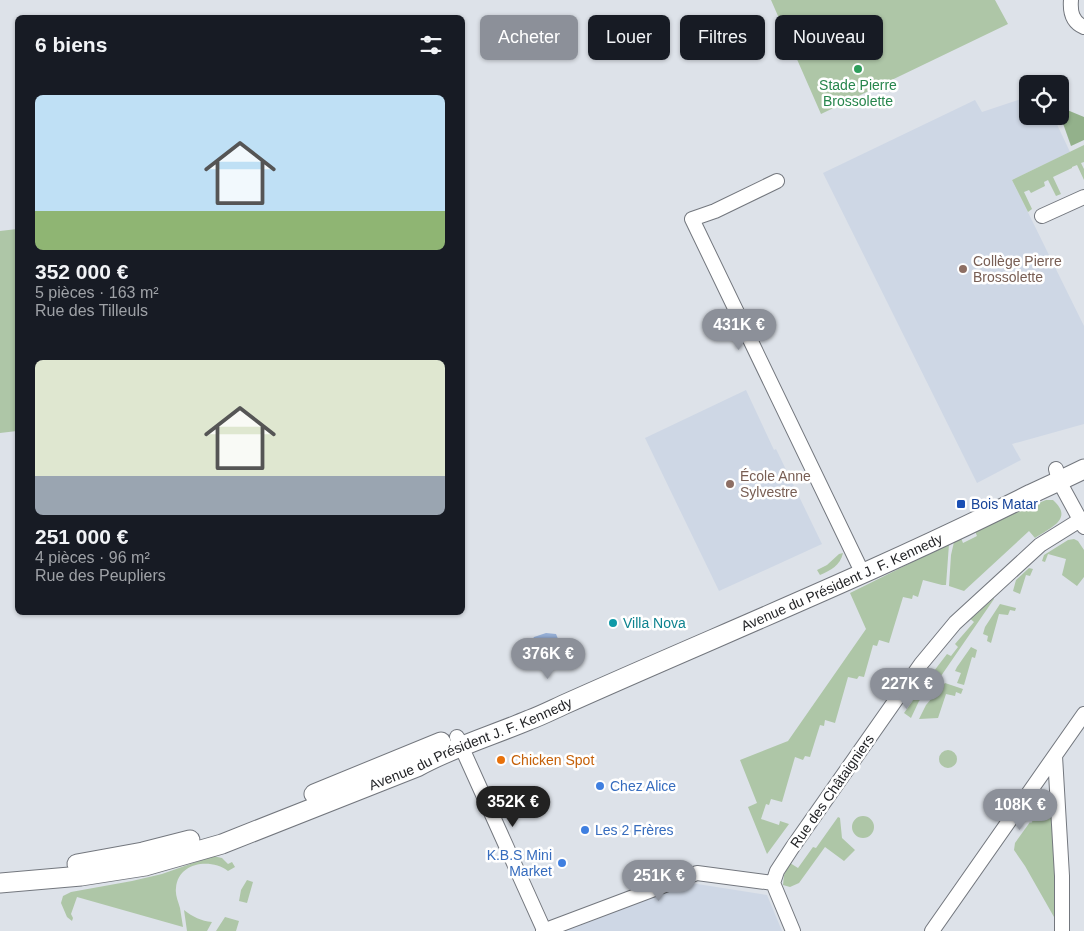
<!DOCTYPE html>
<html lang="fr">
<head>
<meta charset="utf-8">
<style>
  :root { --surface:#171b24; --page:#242831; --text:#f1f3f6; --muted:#9ea1a6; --accent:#8c9099 }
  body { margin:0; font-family:Arial,sans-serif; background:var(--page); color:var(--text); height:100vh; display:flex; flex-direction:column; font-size:19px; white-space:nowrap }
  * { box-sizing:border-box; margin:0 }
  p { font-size:16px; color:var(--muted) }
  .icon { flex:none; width:28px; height:28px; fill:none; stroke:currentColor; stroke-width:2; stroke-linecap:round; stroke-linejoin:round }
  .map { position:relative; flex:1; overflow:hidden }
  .details { position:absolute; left:15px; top:15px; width:450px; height:600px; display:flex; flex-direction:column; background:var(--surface); border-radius:8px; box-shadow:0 1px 4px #0004 }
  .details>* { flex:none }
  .hud { position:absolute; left:480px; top:15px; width:475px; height:45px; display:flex; gap:10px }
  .fabs { position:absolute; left:1019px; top:75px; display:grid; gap:10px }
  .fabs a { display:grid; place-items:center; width:50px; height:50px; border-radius:8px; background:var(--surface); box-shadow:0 1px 4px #0004; font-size:25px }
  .price { position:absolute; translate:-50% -42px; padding:0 11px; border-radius:18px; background:var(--accent); color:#fff; font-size:16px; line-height:32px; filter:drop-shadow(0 1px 2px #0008) }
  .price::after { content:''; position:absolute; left:50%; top:30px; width:15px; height:11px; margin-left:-8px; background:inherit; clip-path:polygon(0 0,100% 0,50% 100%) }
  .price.selected { background:#222; color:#fff }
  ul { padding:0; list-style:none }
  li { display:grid; align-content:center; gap:10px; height:265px; padding:0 20px }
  li span { display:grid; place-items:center; height:155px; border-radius:8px; color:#555 }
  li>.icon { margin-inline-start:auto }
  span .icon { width:90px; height:90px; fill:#fffc; stroke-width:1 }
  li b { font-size:21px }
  h2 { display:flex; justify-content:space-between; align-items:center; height:60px; padding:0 20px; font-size:21px }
  .chip { padding:0 18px; border-radius:8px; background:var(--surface); box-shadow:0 1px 4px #0004; font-size:18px; line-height:45px }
  .chip.selected { background:var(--accent); color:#fff }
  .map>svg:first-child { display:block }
  .built { fill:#ced7e5 }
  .green { fill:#aec6a7 }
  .forest { fill:#93b18b }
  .water { fill:#96afd6 }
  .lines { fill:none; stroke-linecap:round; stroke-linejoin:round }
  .minor-casing { stroke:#73777e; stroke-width:16 }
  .secondary-casing { stroke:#73777e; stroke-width:21 }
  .minor { stroke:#fff; stroke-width:14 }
  .secondary { stroke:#fff; stroke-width:19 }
  .leisure-dot { fill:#2e9e5b; stroke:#fff; stroke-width:2 }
  .education-dot { fill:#8d6e63; stroke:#fff; stroke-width:2 }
  .transit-dot { fill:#1a4fb4; stroke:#fff; stroke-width:2 }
  .culture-dot { fill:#0f9aa8; stroke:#fff; stroke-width:2 }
  .food-dot { fill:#e8710a; stroke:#fff; stroke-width:2 }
  .shop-dot { fill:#3f7fe0; stroke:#fff; stroke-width:2 }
  .labels { text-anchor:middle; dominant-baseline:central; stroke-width:5; stroke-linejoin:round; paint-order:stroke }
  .leisure-label { font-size:14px; fill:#27864d; stroke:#fff }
  .education-label { font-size:14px; fill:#785e54; stroke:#fff; text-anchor:start }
  .transit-label { font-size:14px; fill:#164399; stroke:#fff; text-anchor:start }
  .street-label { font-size:14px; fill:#232427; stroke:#fff }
  .culture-label { font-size:14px; fill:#0d838f; stroke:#fff; text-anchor:start }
  .food-label { font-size:14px; fill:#c56008; stroke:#fff; text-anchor:start }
  .shop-label { font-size:14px; fill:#366cbe; stroke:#fff; text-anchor:start }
</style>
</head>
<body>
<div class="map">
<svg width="1084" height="931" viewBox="0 0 1084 931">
  <rect width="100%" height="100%" fill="#dde2e9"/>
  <path class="built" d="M1027,97L1028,116H1053L1070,152L1012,180L1084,326V424L1012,444L1021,460L977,483L823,173L975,100L982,112Z
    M746,390L774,450L776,449L822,544L719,591L645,438Z
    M691,883L767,895L782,931H563L598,917L648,899Z"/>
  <path class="green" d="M771,0H995L1008,24L821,114Z
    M1084,145V162L1081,163L1084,169V180L1077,165L1072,167V168L1053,177L1061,194L1056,196L1048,180L1044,182L1045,186L1031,193L1029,190L1024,192L1032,209L1028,212L1012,180Z
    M17,229V431L0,433V231Z
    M1046,500H1053C1074,519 1051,527 1035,538L1029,531L964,591L949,586L951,555L954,542L961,538L963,543L977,536L975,531L1016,512Z
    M1074,539L1078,541L1084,550V577L1077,586L1062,575L1066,559L1048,554L1045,562L1042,561L1044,555L1068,540Z
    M949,544L946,585H942L923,580L918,597L913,595L912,599L903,597L889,643L879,640L877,646L873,645L864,677L859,676L857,679L848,677L835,723L825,720L824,726L820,725L810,757L805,756L803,760L795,757L782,802L771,799L769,805L766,804L761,819L779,825L780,821L789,824L767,854L748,807L757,803L740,760L788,741L866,629L850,593Z
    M843,553C840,566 831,570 820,575L817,570L827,565L839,554Z
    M1029,568L1033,569L1030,576L1026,575L1020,594L1013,591L1016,580Z
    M994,598V599L941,676L934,671L947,654L951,656L958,647L955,644L974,622L967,616L970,614L973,617Z
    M1000,604L1016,608L1015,611L1010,610L1008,615L999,614L991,643L987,641L988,636L983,634L985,627Z
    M971,647L977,650L975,658L972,657L964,685L957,683L961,673L955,671L957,667Z
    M932,674L939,679L919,701L911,718L904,713Z
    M945,683L963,689L961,694L956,692L955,696L946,694L938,718L919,719L926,705Z
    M939 759a9 9 0 1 1 18 0a9 9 0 1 1-18 0Z
    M1051,792L1057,911L1054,917L1025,866L1014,850L1015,843L1030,822L1031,823L1041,810L1039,808Z
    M852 827a11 11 0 1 1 22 0a11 11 0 1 1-22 0Z
    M838,817L840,818L842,838L855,850L844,861L825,847L799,883L790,887L783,885L784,875L790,863L798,868L813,847L816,848Z
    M213,856L222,858L228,864L232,862L235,867L228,871C211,858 178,862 176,888C175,895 178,901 180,908C181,914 182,921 183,927L77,897L71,914L73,918L72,921L67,917L61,903L63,896L71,892L132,881L162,874Z
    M247,880L253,882L247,903L239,901L241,890Z
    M184,910C193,917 201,921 212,922L207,931H187Z
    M225,917L239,921L236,931H216Z"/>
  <path class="forest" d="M1060,107L1084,117V140L1071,146L1060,115Z"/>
  <path class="water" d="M546,633L556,634L563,651C556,658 548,661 538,662L535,658L531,642L534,637Z"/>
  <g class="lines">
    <g class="minor-casing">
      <path id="minor" d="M1071,0C1070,12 1072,22 1084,27
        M777,181L715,211L692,219L863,574
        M1042,216L1084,197
        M1056,469L1059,481L1084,527
        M457,737L544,930
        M1055,756L1062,876V931
        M543,931L697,873L773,883
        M793,931L773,883L777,871L792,848L921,664L955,623L1040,545L1080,520
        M932,931L1084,714"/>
    </g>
    <g class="secondary-casing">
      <g id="secondary">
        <path d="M314,794L441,742"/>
        <path d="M77,864L143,852L190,840"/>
        <path id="s1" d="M0,883L81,876L145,866L222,844L417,767C453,747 491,736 529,720C540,716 552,710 563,705C719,635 878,571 1031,494L1059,481L1084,469"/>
      </g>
    </g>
    <use href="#minor" class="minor"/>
    <use href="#secondary" class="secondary"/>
  </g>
  <circle class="leisure-dot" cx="858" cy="69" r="5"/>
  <g class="education-dot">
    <circle cx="963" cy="269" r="5"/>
    <circle cx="730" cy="484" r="5"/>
  </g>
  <rect class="transit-dot" x="956" y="499" width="10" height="10" rx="2.5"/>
  <circle class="culture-dot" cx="613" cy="623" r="5"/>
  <circle class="food-dot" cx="501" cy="760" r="5"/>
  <g class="shop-dot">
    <circle cx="600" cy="786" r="5"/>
    <circle cx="585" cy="830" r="5"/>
    <circle cx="562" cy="863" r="5"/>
  </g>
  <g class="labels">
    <g class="leisure-label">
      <text x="858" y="85">Stade Pierre<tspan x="858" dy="16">Brossolette</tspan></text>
    </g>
    <g class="education-label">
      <text x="973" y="261">Collège Pierre<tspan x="973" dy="16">Brossolette</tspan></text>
      <text x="740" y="476">École Anne<tspan x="740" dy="16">Sylvestre</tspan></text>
    </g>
    <g class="transit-label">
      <text x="971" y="504">Bois Matar</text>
    </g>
    <g class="street-label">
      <text stroke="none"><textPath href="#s1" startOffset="899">Avenue du Président J. F. Kennedy</textPath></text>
      <text stroke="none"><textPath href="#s1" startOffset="494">Avenue du Président J. F. Kennedy</textPath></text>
      <text transform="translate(832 791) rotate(-55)">Rue des Châtaigniers</text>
    </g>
    <g class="culture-label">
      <text x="623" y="623">Villa Nova</text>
    </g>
    <g class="food-label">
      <text x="511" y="760">Chicken Spot</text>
    </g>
    <g class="shop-label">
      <text x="610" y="786">Chez Alice</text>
      <text x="595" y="830">Les 2 Frères</text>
      <text x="552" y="855" text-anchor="end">K.B.S Mini<tspan x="552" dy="16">Market</tspan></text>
    </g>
  </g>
</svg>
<div class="fabs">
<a><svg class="icon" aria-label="locate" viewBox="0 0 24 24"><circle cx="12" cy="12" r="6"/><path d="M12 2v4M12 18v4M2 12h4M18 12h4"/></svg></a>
</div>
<b class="price" style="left:739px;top:351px">431K €</b>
<b class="price" style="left:548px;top:680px">376K €</b>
<b class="price" style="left:907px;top:710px">227K €</b>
<b class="price selected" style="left:513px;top:828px">352K €</b>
<b class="price" style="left:1020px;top:831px">108K €</b>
<b class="price" style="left:659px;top:902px">251K €</b>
<div class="hud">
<a class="chip selected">Acheter</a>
<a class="chip">Louer</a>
<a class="chip">Filtres</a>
<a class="chip">Nouveau</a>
</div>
<section class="details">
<h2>6 biens<svg class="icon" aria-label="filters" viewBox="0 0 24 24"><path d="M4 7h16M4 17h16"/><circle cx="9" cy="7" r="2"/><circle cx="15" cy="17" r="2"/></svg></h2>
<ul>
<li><span style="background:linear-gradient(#bfe0f5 75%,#8fb573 0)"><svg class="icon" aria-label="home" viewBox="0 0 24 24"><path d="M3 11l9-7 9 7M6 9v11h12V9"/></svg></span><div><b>352 000 €</b><p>5 pièces · 163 m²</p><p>Rue des Tilleuls</p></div></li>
<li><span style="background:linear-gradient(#dfe7d0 75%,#9aa5b1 0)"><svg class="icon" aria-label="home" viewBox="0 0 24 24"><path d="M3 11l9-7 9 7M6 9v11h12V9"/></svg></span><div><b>251 000 €</b><p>4 pièces · 96 m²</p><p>Rue des Peupliers</p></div></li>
</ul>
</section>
</div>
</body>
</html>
